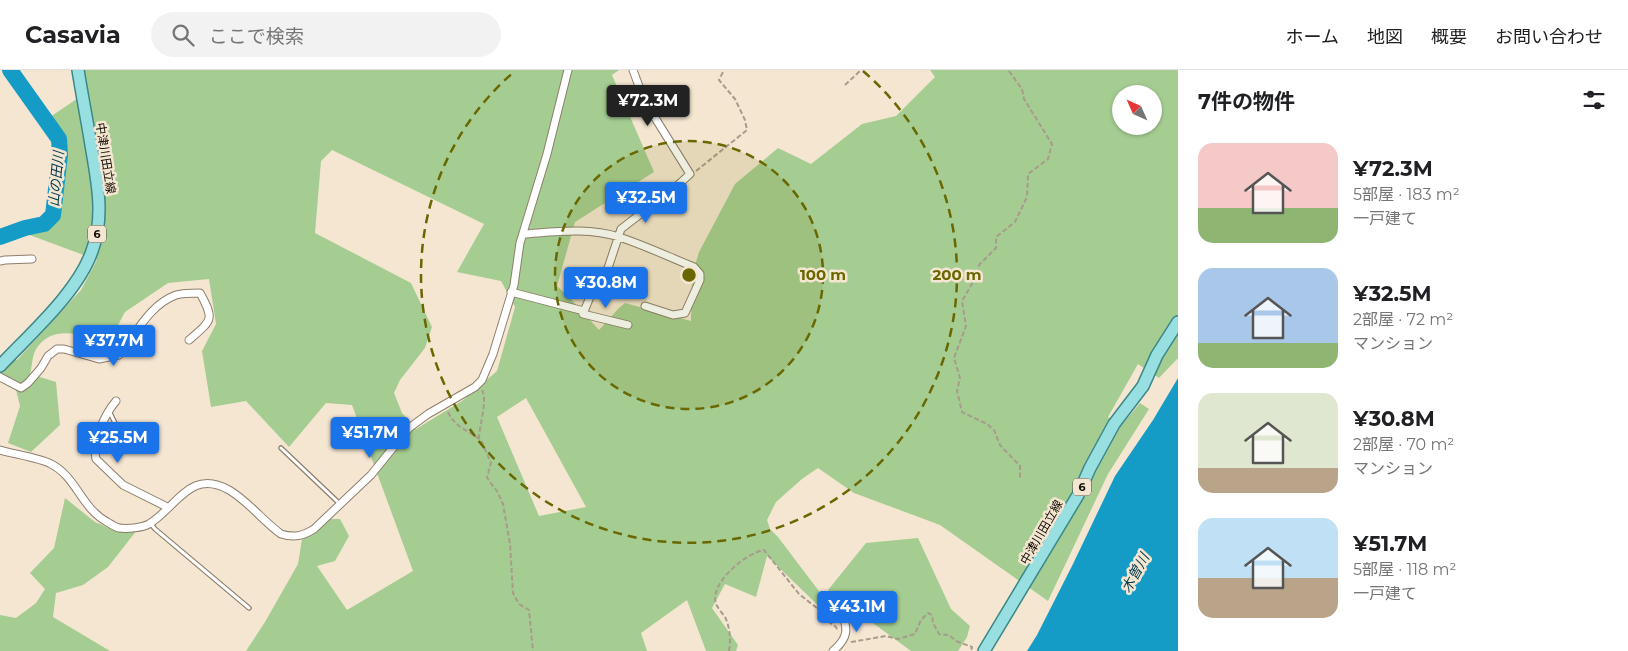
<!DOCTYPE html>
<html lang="ja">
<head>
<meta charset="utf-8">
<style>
  :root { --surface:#fff; --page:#f2f2f2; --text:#202124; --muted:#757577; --line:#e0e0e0; --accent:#1a73e8 }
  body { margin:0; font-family:Montserrat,"Noto Sans JP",sans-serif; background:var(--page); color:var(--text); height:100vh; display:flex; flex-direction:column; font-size:19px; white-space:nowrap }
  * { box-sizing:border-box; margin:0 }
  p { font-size:16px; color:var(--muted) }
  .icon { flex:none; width:28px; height:28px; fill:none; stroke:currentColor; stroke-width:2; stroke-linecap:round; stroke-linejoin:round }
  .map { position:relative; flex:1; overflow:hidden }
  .panel { display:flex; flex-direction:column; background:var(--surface); width:450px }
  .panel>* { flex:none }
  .needle { width:32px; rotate:315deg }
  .tools { position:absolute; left:1112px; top:15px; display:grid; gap:10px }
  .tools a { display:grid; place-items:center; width:50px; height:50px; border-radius:50%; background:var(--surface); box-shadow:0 1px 4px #0004; font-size:25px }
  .price { position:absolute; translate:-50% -42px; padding:0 11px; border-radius:5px; background:var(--accent); color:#fff; font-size:16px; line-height:32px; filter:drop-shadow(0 1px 2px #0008) }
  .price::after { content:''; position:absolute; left:50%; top:30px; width:15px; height:11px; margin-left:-8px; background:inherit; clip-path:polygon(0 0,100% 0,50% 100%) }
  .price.active { background:#222; color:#fff }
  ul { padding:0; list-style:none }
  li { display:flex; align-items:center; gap:15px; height:125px; padding:0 20px }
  li span { display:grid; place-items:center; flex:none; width:140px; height:100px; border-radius:15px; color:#555 }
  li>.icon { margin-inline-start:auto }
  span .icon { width:60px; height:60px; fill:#fffc; stroke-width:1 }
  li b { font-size:21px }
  h2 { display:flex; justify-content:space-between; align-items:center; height:60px; padding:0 20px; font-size:21px }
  header { display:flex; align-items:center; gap:30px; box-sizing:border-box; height:70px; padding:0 25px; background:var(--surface); border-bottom:1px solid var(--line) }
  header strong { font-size:24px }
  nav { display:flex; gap:28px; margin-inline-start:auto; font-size:18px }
  .search { width:350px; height:45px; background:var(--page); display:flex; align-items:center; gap:12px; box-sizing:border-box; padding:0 18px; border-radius:28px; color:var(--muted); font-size:19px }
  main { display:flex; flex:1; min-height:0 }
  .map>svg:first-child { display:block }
  .green { fill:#a5cd92; fill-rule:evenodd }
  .water { fill:#149cc7 }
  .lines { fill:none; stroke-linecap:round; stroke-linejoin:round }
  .river { stroke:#149cc7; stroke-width:16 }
  .service-casing { stroke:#8d7f6d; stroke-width:5.5 }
  .minor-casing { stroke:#8d7f6d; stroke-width:9 }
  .primary-casing { stroke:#3c8888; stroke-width:14 }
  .path { stroke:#a79b8c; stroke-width:2; stroke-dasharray:5 2.5; stroke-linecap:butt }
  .service { stroke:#fff; stroke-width:3 }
  .minor { stroke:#fff; stroke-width:7 }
  .primary { stroke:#97dfe1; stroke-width:11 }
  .ring { fill:none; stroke:#696700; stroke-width:2.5; stroke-dasharray:9 6 }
  .labels { text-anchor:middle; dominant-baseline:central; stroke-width:5; stroke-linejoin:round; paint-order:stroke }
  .shield { fill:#f5e6d2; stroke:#574f44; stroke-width:1 }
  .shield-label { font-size:11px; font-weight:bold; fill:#130e07 }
  .street-label { font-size:12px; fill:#130e07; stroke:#f5e6d2 }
  .water-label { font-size:14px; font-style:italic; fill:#053b4d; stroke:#f5e6d2 }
  .centre { fill:#696700; stroke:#f5e6d2; stroke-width:2.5 }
  .ring-label { font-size:15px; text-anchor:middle; font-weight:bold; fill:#696700; stroke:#f5e6d2; stroke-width:5; stroke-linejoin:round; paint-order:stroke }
</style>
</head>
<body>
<header>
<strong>Casavia</strong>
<div class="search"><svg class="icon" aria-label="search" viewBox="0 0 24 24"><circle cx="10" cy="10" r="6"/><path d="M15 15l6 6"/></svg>ここで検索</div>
<nav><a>ホーム</a><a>地図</a><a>概要</a><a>お問い合わせ</a></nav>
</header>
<main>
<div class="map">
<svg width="1178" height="581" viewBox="0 0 1178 581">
  <rect width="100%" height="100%" fill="#f5e6d2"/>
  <path class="green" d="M84,0H619L612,5L654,102L575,152L557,216L569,227L599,260L620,237L625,233L691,251L692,205L699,182L735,114L778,78L811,94L862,54L896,46L935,7L930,0H1178V288L1159,308L1138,294L1108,347L1121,356L1140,333L1149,339L1108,404L1048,531L940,455L854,423L818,398L802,409L776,432L767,450L770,459L778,467L834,541L829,546L767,486L756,527L725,514L712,538L738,575L736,581H706L687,530L641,563L647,581H246L265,552L298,494L302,469L316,462L329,449H340L349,466L335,491L317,496L347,540L413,501L352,335L326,333L289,377L246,331L211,337L202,281L216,254L209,209L168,213L125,242L109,272C84,266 51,252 35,281C32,288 32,297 30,304L56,312L60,355L31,382L8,373L20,336L15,316L0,309V288L17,290L81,220L97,190L27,164V163L46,157L57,147L58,118L63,73L50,47L87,22ZM1121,24H1154V56H1121ZM332,80L484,154L457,202L501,211L515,237L497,301L462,331L416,359L402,343L394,323L400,310L425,278L432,257L411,213L315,163L321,91ZM526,328L586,437L539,446L497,347Z
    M65,428L95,452L118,462L137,460L108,497L83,515L56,523L53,547L110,581H0V545L16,548L36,533L45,519L30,503L54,478Z
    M918,468L951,539L970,556L967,567L958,581H911L828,520L866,473Z"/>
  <path class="water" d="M1178,308V581H1027L1037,565L1073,494L1115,406L1153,350Z"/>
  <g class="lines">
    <path class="river" d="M0,167L25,158L44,154L53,145L60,85L59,69L10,0"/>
    <g class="service-casing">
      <path id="service" d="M109,341L119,361L155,369
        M281,378L340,434
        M151,454L155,459L249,538"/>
    </g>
    <g class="minor-casing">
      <path id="minor" d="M523,164C554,162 588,157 619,167C644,175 669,187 694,197L700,204V210L685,243L673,245L645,236
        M0,191L5,190L32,189
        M605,207L621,159L678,115L690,104L644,30L633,0
        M594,217L583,244L628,255
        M511,222L584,241
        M0,307L21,318L28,313L41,298L48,286L57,279H64L99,289L119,285C136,264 149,235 176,225C183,223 193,223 200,223C215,250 212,250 189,270
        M116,331C105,344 92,371 96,389L123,415L167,437
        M0,380C13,384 41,388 51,394C77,407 81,439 109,453C112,455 115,457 119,458C127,459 142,458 149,454C177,437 190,398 229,420C248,431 263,451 281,464C294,468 303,466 314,459L371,405L409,358L428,344L475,317L482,310L493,284L514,215L520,173L547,84L568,0
        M833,581C852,565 846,556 840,534"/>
    </g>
    <g class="primary-casing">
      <path id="primary" d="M0,296C30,264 78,222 92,181C105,146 97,111 91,75C87,50 82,25 78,0
        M984,581L1078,425L1090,398L1114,354L1143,316L1157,285L1178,252"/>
    </g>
    <path class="path" d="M1009,1L1022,19L1024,29L1052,74L1048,89L1028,104L1027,127L1015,152L996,167V178L979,195L977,205L962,231L966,256L954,288L960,308L957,321L962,342L987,354L994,360L1000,375L1020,396V409
      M845,15L861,0
      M696,101L747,60L745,50L735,29L719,10L724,0
      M448,342L451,348L459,356L481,370L491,393L487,407L489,411L497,421L503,434L510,474L513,523L519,534L529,540L533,581
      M479,369C479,356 488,330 482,320
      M851,572L886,566L898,569L915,564L921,550L928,543L932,545L933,553L939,564L949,565L956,571L972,577L971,581
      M729,581C731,570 730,557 725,547C722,543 718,538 716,534C709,513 746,483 764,480L799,524L822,542L829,552L836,557L838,562"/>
    <use href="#service" class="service"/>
    <use href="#minor" class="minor"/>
    <use href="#primary" class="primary"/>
  </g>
  <circle cx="689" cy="205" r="134" fill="#696700" fill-opacity=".12"/>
  <g class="ring">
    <circle cx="689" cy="205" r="134"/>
    <path d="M863 1A268 268 0 1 1 515 1"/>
  </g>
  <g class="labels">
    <g class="shield">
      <rect x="88" y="155.5" width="18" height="17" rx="4"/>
      <rect x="1073" y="408.5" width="18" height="17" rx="4"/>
    </g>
    <g class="shield-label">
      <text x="97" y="164">6</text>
      <text x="1082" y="417">6</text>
    </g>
    <g class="street-label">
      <text transform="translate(106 88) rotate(81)">中津川田立線</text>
      <text transform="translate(1041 462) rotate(-60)">中津川田立線</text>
    </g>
    <g class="water-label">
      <text transform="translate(56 109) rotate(-85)">山の田川</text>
      <text transform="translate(1135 503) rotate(-61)">木曽川</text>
    </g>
  </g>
  <circle cx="689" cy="205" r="8" class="centre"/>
  <g class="ring-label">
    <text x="823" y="210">100 m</text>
    <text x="957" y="210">200 m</text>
  </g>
</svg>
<div class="tools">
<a><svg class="needle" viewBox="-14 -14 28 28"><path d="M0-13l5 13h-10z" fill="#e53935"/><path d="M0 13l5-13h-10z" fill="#757577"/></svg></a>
</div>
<b class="price active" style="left:648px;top:57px">¥72.3M</b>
<b class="price" style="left:646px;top:154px">¥32.5M</b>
<b class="price" style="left:606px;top:239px">¥30.8M</b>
<b class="price" style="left:114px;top:297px">¥37.7M</b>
<b class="price" style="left:370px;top:389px">¥51.7M</b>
<b class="price" style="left:118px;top:394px">¥25.5M</b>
<b class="price" style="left:857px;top:563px">¥43.1M</b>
</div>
<section class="panel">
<h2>7件の物件<svg class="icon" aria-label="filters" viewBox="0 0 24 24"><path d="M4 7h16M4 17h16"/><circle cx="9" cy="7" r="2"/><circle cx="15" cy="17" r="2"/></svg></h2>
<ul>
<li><span style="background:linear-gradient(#f6c9c9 65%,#8fb573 0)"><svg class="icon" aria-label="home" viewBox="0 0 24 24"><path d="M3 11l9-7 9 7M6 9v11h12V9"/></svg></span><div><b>¥72.3M</b><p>5部屋 · 183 m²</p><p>一戸建て</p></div></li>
<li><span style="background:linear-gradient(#a9c7e8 75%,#8fb573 0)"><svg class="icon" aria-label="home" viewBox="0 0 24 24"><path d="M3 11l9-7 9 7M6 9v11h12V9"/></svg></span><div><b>¥32.5M</b><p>2部屋 · 72 m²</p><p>マンション</p></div></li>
<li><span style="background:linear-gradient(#dfe7d0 75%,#b9a48a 0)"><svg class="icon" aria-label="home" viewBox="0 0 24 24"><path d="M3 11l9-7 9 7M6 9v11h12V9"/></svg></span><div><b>¥30.8M</b><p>2部屋 · 70 m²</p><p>マンション</p></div></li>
<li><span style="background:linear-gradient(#bfe0f5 60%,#b9a48a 0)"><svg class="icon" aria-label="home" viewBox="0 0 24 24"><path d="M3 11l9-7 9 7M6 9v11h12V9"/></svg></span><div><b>¥51.7M</b><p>5部屋 · 118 m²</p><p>一戸建て</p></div></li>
</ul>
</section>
</main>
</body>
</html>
